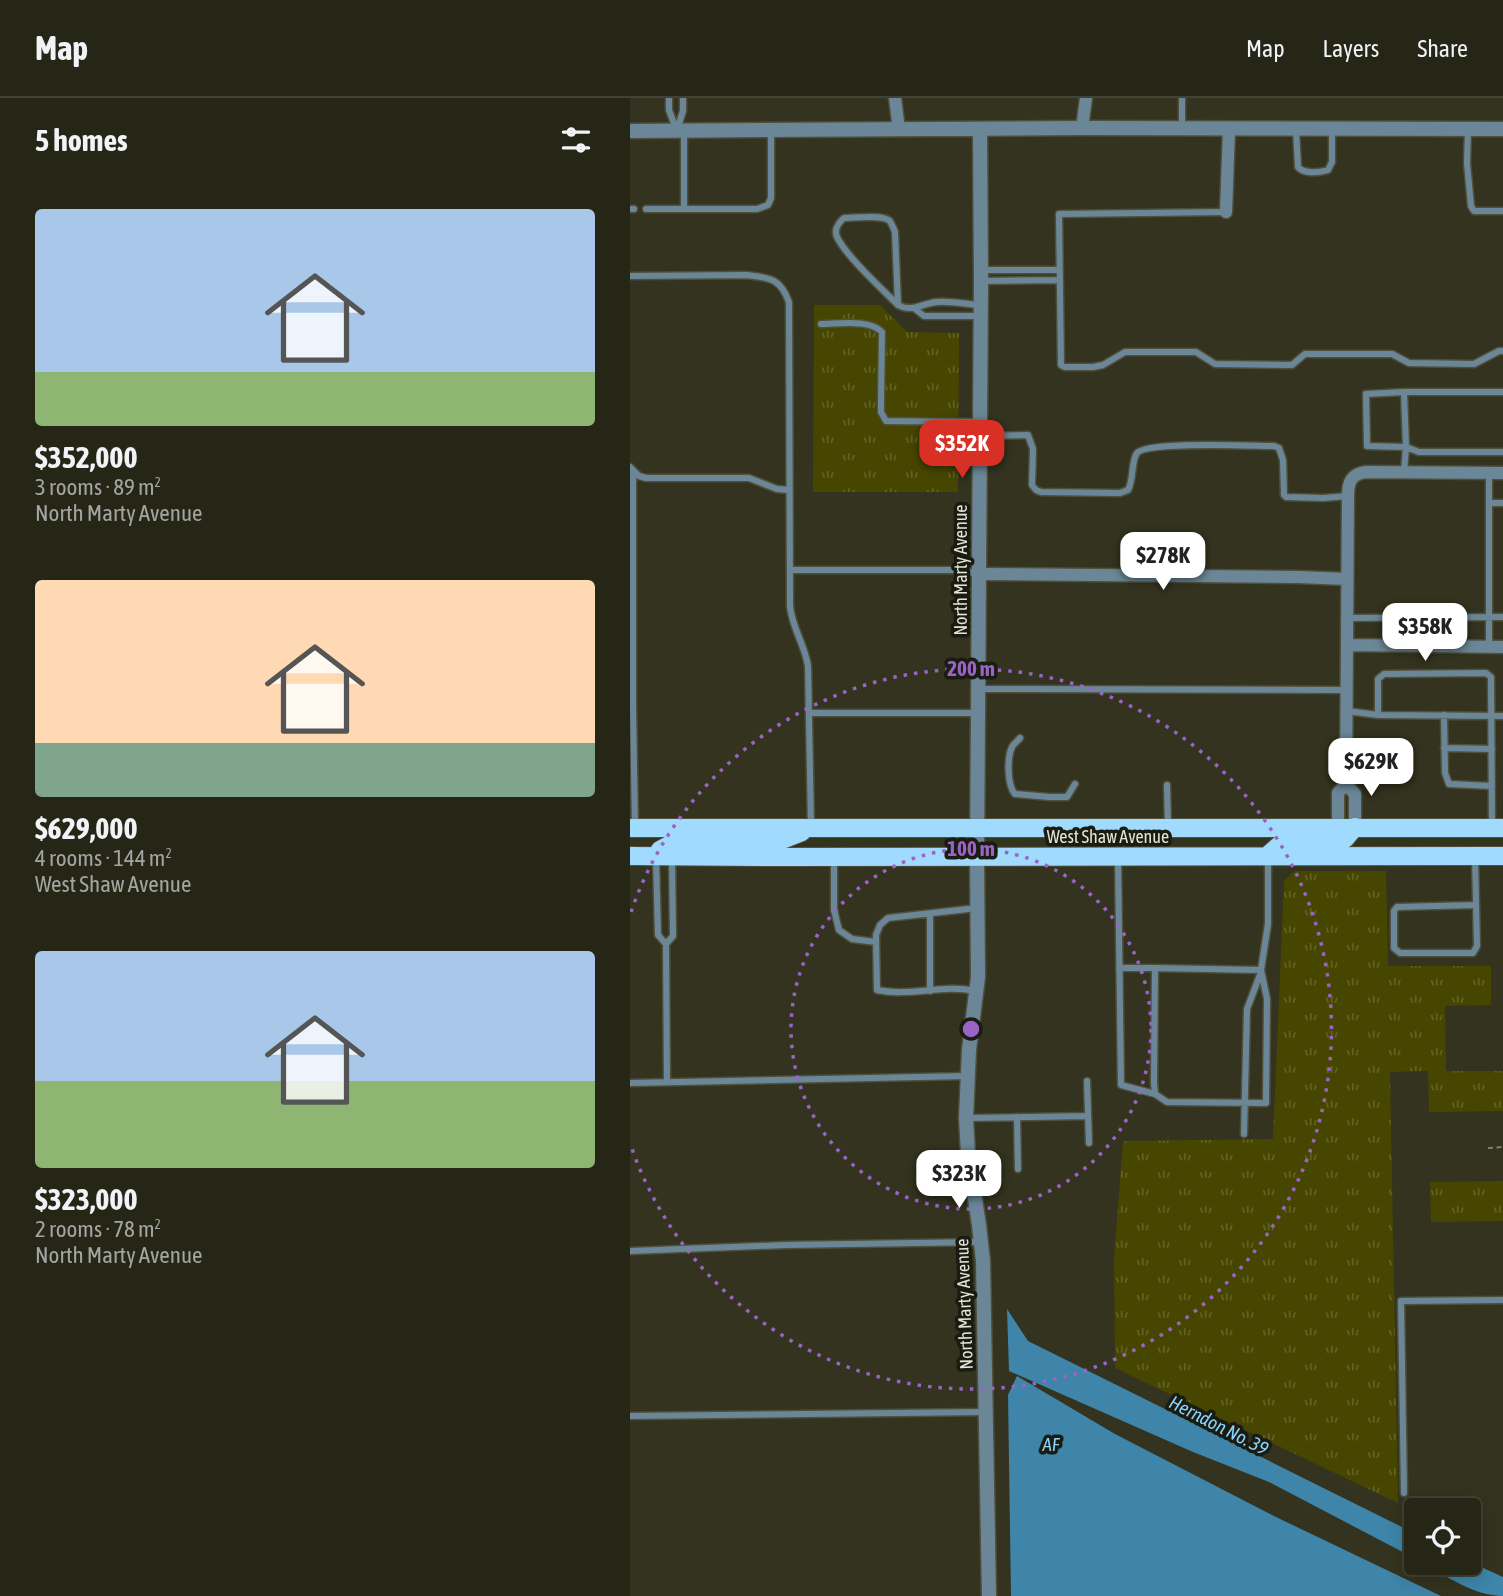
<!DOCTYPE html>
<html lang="en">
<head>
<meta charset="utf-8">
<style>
  :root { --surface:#262617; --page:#323224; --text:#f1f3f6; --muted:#a4a5a1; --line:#424336; --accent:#d93025 }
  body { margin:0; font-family:"Asap Condensed",sans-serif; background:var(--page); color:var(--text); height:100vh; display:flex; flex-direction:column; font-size:26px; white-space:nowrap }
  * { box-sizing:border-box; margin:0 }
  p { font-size:23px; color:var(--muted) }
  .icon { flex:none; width:38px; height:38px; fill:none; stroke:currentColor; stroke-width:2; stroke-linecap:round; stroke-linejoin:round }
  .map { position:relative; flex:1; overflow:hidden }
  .sheet { display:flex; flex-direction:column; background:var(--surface); width:630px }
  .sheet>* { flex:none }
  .fabs { position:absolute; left:774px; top:1400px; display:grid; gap:14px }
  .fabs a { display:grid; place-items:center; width:77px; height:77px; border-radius:7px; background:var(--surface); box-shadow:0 4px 18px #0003,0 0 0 2px var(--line); font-size:35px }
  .price { position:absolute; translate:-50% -60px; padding:0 16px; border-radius:14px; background:#fff; color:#222; font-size:23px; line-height:46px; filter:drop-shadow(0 2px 4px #0008) }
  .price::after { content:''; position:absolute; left:50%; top:42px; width:21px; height:16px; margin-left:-10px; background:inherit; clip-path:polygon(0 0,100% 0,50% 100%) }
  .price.current { background:var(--accent); color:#fff }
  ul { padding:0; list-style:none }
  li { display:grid; align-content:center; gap:14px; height:371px; padding:0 35px }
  li span { display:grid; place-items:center; height:217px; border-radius:7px; color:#555 }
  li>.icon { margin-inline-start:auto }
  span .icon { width:126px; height:126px; fill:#fffc; stroke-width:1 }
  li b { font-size:30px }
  h2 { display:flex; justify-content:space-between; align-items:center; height:84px; padding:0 35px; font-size:30px }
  header { display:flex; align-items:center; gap:42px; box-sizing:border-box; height:98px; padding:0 35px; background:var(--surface); border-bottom:2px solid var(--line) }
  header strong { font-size:33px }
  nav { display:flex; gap:38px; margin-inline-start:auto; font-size:24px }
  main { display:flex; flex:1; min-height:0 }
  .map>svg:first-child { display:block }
  .grass { fill:url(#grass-tufts) }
  .water { fill:#3e85a9 }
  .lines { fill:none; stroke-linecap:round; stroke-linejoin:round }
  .service-casing { stroke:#4f4f3c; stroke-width:9 }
  .minor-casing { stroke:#4f4f3c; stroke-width:15 }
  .tertiary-casing { stroke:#4f4f3c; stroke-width:17 }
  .primary-casing { stroke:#4f4f3c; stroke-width:20 }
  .path { stroke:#7f7f6e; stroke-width:2; stroke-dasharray:5 3.5; stroke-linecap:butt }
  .service { stroke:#6b8797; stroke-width:6 }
  .minor { stroke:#6b8797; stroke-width:12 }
  .tertiary { stroke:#6b8797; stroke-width:14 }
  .primary { stroke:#a0dbfd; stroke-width:18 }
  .ring { fill:none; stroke:#9a63c6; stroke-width:3.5; stroke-dasharray:3.5 7 }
  .labels { text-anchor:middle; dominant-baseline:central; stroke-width:7; stroke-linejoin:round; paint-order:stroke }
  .street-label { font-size:18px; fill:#e3e4d7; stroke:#1a1b11 }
  .water-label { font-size:19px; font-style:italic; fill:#87d3fd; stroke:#1a1b11 }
  .centre { fill:#9a63c6; stroke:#1a1b11; stroke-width:3.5 }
  .ring-label { font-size:21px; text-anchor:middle; font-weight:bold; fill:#9a63c6; stroke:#1a1b11; stroke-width:7; stroke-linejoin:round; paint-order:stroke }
</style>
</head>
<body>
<header>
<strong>Map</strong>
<nav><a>Map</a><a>Layers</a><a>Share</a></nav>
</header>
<main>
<section class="sheet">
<h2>5 homes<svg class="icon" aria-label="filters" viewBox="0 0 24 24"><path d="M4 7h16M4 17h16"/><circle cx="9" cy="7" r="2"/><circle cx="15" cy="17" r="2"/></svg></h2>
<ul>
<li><span style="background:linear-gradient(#a9c7e8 75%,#8fb573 0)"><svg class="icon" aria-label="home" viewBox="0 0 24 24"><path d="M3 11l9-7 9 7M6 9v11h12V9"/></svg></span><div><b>$352,000</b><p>3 rooms · 89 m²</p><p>North Marty Avenue</p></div></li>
<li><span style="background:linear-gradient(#ffd9b3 75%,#7fa58c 0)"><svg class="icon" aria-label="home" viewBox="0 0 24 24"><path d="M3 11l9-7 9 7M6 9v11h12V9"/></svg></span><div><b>$629,000</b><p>4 rooms · 144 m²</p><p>West Shaw Avenue</p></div></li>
<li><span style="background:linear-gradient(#a9c7e8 60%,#8fb573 0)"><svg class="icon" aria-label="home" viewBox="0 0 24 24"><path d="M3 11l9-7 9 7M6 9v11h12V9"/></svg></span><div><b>$323,000</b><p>2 rooms · 78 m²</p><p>North Marty Avenue</p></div></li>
</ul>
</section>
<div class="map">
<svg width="873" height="1498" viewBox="0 0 873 1498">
  <defs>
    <pattern id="grass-tufts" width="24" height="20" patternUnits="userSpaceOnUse" patternTransform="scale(1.75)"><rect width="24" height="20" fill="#474600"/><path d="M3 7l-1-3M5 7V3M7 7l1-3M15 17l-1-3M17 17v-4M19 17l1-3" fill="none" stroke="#616124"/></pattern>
  </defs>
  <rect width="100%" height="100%" fill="#33331f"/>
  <path class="grass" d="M184,207H250L277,234L329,235L328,394H183Z
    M664,773H756L758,868H861V907L815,908L816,973H873V1013L799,1014L798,973L760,974L768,1405L485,1270L484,1160L493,1043L643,1041L654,783Z
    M873,1083V1123L801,1124L800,1084Z"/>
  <path class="water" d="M377,1211L398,1243L786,1436V1461L639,1384L563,1354L379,1273Z
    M387,1278L485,1336L648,1420L811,1498H381L378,1297Z
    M838,1463L873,1479V1498C844,1498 817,1478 792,1465H838Z"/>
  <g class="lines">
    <g class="service-casing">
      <path id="service" d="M39,0V12L46,31
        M552,29V0
        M838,31L837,65L841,108L844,113H873
        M47,32L53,13V0
        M666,32L668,69C674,76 689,75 698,72L702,64V31
        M54,33V111
        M0,111H4
        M16,111H127L138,107L141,100V34
        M596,114L429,116L431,267L435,269H463L473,267L495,254H566L585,266L662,267L675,256H762L779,265L844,266L869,253H873
        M351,172H429
        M0,178L117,177C140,180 150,180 159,204L160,508C162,530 175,547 178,568L181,728
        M351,183L430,182
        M268,207L265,134C264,131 261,125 260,123C252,116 225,120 214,120C208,125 204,132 207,139C216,158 252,191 268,207C282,215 293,205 307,204C321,203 335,206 349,207
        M285,211L294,218H350
        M191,226C209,226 239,221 252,234L251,304V314L256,323L349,324
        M774,294H873
        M352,338L398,337L403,351L402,387L406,392L411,394L490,395L498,392C504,381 501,363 507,355C518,343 623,348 644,348L649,350L653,362L654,397L656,399L693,400L718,398
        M0,369L9,378L16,380H119L147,391L159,392
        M3,373V609L5,728
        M774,374L776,349L774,294L736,296L737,348L776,349L789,354H873
        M859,375V405
        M160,472H327L349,476
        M718,520L873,519
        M859,549V405H873
        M348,591L717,592
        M717,613L748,617L873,618
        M179,615H348
        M748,617V581L754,576L856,575L861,579L862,728
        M814,617L815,675L819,686L862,688
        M390,640C388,643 384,645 382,649C377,660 377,687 385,696L419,699H437L445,686
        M814,650L862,651
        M537,687L538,729
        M845,759L847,848L843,855H770L764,850V813L767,809L846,807
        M26,760L28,837L36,846L43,838L42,760
        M488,761L491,987L525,996L524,985L525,870L631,872L638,826V761
        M204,762V812L209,832L222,841L246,844
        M300,816V893
        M36,846L37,984
        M489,870H525
        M345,893C313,886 280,899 247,892L246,837L250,827L258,820L347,810
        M457,983L459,1045
        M0,985L337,978
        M525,996L537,1004L636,1005L637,901L631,872
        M387,1019L388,1071
        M338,1020L458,1018
        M614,1036L617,911L631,874
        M0,1153L155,1147L351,1144
        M0,1318L355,1314
        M774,1395L771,1203L873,1202"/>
    </g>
    <g class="minor-casing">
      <path id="minor" d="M265,0L269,32
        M452,30L456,0
        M596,114L599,31
        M349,476L668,479L717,481
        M718,547L873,549
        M708,729V695L716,686
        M725,729V696L716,686L718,398C718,384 721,376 736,374L873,375"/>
    </g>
    <g class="tertiary-casing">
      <path id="tertiary" d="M350,32L351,183L347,759L348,879L339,952L336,1020L338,1055L349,1127L353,1163L359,1498
        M0,33L452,30L873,31"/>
    </g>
    <g class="primary-casing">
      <path id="primary" d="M0,730H873
        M638,757L653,744L707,743L715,741L725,729
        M0,758L142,759L873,758
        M26,758L30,752L43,745L149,743L172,734"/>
    </g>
    <path class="path" d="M858,1050L873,1049"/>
    <use href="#service" class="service"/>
    <use href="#minor" class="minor"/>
    <use href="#tertiary" class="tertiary"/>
    <use href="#primary" class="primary"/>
  </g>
  <g class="ring">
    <circle cx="341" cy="931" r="180"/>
    <path d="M1 814A360 360 0 1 1 1 1048"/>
  </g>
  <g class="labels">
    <g class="street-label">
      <text transform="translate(330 472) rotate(-90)">North Marty Avenue</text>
      <text x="478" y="738">West Shaw Avenue</text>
      <text transform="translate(334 1206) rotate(-92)">North Marty Avenue</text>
    </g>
    <g class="water-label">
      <text transform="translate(589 1327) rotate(27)">Herndon No. 39</text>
      <text x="421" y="1346">AF</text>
    </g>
  </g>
  <circle cx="341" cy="931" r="10" class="centre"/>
  <g class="ring-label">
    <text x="341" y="578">200 m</text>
    <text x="341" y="758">100 m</text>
  </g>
</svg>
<div class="fabs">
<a><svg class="icon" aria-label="locate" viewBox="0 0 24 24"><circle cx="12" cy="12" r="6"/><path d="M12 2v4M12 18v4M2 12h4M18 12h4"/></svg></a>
</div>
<b class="price current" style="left:332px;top:382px">$352K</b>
<b class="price" style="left:533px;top:494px">$278K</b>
<b class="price" style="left:795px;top:565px">$358K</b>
<b class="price" style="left:741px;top:700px">$629K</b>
<b class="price" style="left:329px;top:1112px">$323K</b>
</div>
</main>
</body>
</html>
